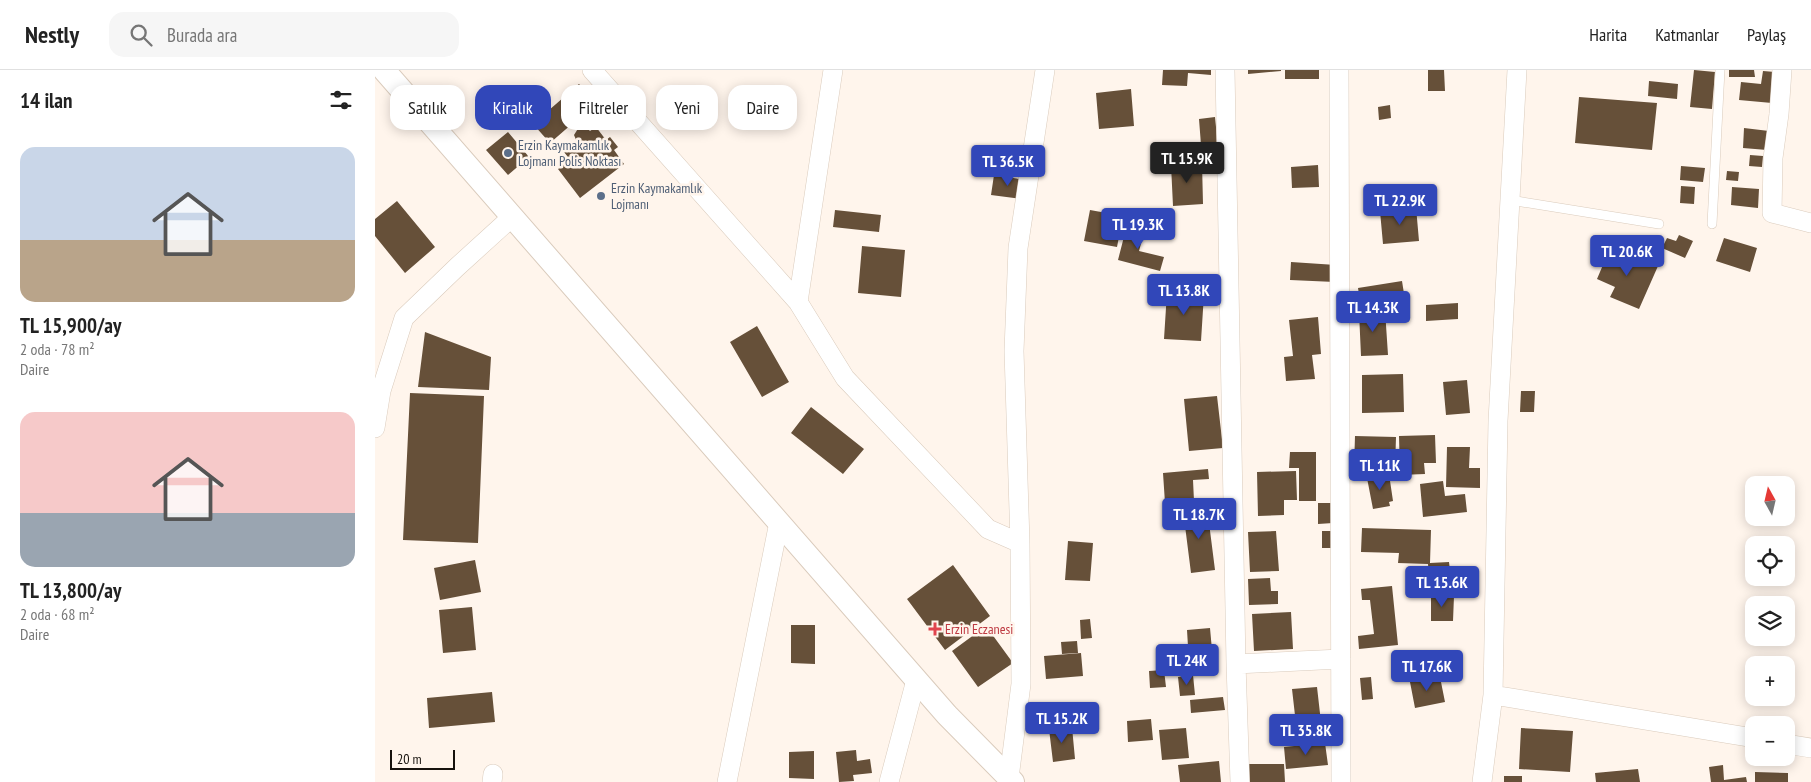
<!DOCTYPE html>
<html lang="tr">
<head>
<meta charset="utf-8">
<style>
  :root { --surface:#fff; --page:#f6f6f6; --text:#222; --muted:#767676; --line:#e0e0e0; --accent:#3147b9 }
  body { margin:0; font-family:"PT Sans Narrow",sans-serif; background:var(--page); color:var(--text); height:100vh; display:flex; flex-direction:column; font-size:19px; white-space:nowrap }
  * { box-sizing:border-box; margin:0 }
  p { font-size:16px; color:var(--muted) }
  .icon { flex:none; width:28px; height:28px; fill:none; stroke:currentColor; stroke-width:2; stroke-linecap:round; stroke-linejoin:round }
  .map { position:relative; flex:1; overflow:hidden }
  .sheet { display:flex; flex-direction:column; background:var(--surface); width:375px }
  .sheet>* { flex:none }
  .banner { position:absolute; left:15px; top:15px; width:475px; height:45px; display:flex; gap:10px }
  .needle { width:32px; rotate:352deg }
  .controls { position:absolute; left:1370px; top:406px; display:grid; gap:10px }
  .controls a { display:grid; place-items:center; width:50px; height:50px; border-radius:10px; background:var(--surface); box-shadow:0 2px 12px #0003; font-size:25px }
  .scale { position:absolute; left:15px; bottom:12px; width:65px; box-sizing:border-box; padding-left:5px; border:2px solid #17120d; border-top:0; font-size:14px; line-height:18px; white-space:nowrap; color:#17120d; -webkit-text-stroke:4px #fff5ec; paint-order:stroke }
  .price { position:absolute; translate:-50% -42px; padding:0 11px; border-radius:5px; background:var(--accent); color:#fff; font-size:16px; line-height:32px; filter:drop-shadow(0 1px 2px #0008) }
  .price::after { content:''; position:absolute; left:50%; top:30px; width:15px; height:11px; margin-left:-8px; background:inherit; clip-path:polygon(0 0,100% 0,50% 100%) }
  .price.active { background:#222; color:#fff }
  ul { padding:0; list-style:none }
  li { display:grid; align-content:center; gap:10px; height:265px; padding:0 20px }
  li span { display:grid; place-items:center; height:155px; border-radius:15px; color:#555 }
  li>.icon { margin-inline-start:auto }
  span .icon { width:90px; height:90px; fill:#fffc; stroke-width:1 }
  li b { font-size:21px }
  h2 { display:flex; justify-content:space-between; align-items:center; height:60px; padding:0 20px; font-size:21px }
  .pill { padding:0 18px; border-radius:15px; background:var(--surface); box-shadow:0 2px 12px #0003; font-size:18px; line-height:45px }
  .pill.active { background:var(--accent); color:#fff }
  header { display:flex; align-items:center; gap:30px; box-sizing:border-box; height:70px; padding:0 25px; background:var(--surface); border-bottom:1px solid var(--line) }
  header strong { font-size:24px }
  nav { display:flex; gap:28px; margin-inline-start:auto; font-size:18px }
  .search { width:350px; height:45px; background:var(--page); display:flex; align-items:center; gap:12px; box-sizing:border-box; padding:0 18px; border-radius:15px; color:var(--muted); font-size:19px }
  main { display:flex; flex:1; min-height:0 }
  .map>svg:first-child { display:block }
  .building { fill:#665039 }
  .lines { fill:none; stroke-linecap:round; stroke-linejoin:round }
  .service-casing { stroke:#dacbbc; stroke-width:10 }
  .minor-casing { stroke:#dacbbc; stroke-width:20 }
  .tertiary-casing { stroke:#dacbbc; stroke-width:24 }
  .service { stroke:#fff; stroke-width:9 }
  .minor { stroke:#fff; stroke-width:19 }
  .tertiary { stroke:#fff; stroke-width:22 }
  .service-dot { fill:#5c6f8a; stroke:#fff5ec; stroke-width:2 }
  .health-dot { fill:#e0444e; stroke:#fff5ec; stroke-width:2 }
  .labels { text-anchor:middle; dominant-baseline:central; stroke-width:5; stroke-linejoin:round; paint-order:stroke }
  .service-label { font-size:14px; fill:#4e5e75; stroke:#fff5ec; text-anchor:start }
  .health-label { font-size:14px; fill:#be3a42; stroke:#fff5ec; text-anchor:start }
</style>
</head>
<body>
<header>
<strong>Nestly</strong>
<div class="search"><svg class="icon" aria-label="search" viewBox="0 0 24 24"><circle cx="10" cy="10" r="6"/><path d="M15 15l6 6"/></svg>Burada ara</div>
<nav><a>Harita</a><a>Katmanlar</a><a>Paylaş</a></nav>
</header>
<main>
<section class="sheet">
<h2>14 ilan<svg class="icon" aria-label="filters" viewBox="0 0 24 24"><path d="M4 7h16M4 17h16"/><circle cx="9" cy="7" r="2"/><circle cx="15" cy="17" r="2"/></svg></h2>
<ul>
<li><span style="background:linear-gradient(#c9d6e8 60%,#b9a48a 0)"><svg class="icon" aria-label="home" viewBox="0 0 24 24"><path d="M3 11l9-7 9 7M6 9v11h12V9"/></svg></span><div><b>TL 15,900/ay</b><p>2 oda · 78 m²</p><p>Daire</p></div></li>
<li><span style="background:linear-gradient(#f6c9c9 65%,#9aa5b1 0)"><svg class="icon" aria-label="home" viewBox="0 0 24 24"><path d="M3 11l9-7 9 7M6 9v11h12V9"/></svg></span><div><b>TL 13,800/ay</b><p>2 oda · 68 m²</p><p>Daire</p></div></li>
</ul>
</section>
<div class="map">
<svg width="1436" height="712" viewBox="0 0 1436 712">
  <rect width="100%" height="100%" fill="#fff5ec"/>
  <path class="building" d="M788,0H836V5L813,3L812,16L787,15Z
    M873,0H906V1L873,4Z
    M910,0H944V9H910Z
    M1053,0H1069L1070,21H1053Z
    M1319,0L1340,2L1337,39L1315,37Z
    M1354,0H1379L1380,7H1354Z
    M1388,1L1400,2L1397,33L1364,30L1366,12L1386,14Z
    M1274,11L1303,14L1302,29L1273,26Z
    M204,14L221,33L175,73L158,54Z
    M756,19L759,56L724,59L721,23Z
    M1204,27L1282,33L1277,80L1200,73Z
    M1015,35L1016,48L1004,50L1003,37Z
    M840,47L844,87L827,88L824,49Z
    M204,57L212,58L215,61L221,57L231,70L235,67L243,77L239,80L249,94L205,128L183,99L195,90L189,82L202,72L199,65Z
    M1369,58L1394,61L1392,80L1368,78Z
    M133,62L154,87L133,105L111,80Z
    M1375,85L1388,86L1387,97L1374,96Z
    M827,93L828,134L798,136L796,95Z
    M943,95L944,117L917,118L916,97Z
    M1306,96L1330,98L1328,112L1305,110Z
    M1352,101L1364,102L1363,111L1351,110Z
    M619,105L650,110L647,129L616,125Z
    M1306,116L1320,117L1319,134L1305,133Z
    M1357,117L1384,119L1383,138L1356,135Z
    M22,131L60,177L30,203L0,166V149Z
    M1041,137L1044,171L1008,174L1005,141Z
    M460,140L506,145L504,162L458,157Z
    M715,140L748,146L742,177L709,171Z
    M752,155L770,159L764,181L789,187L785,201L743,190Z
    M1304,165L1318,171L1310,188L1287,178L1292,168L1301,171Z
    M1349,168L1382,178L1375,202L1341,191Z
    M487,176L530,180L526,227L483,223Z
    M1236,176L1283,196L1264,239L1235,227L1240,217L1222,209Z
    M916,192L961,195L960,212L915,210Z
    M1027,211L1030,230L986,237L983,218Z
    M792,222L829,224L826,271L789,269Z
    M1083,233V249L1051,251V235Z
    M1010,240L1013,285L986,286L984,242Z
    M943,247L946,284L937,285L940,309L911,311L909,287L918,286L914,250Z
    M382,256L414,312L387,327L355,272Z
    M50,262L116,287L114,320L43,317Z
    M1028,304L1029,342L987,343V305Z
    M1092,310L1095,343L1071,345L1068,312Z
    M1146,321H1160L1159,342H1145Z
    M35,323L109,326L103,473L28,470Z
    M842,326L848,378L814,381L809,329Z
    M436,337L489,379L468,404L416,363Z
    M1060,365L1061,393H1049L1050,404L1025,405L1024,366Z
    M980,366L1021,367L1020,399L979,398Z
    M1072,377H1095L1094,398H1105V418L1071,417Z
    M915,382H941V431H924V398H914Z
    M833,399L834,409L818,410L819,431L790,433L788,403Z
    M921,401L922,430H909V445L883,446L882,402Z
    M1014,404L1018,431L1014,432L1015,436L998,439L992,408Z
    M1068,411L1070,426L1090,424L1092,442L1048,447L1045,414Z
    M943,433H957L958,453L943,454Z
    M832,437L840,500L816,503L808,440Z
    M987,458L1056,460L1055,493L1074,492L1077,518L1055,519L1053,494L1023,493L1024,483L986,482Z
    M901,461L904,501L875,502L873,462Z
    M947,461H962V478H947Z
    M693,471L718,473L715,511L690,510Z
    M100,490L106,522L65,530L59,498Z
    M578,495L615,546L570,580L532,529Z
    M895,508L896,521H903V534L874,535L873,509Z
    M1017,516L1023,575L984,579L983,566L999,564L995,530H987L986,519Z
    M1056,525L1079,526L1078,551H1056Z
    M97,537L101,580L68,583L64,540Z
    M916,542L918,579L879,581L877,544Z
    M715,549L717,568L706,569L705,550Z
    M416,555H440V594L416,593Z
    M611,556L638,593L603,617L577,581Z
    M835,558L838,591L814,593L812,560Z
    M702,571L703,583L687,584L686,572Z
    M706,583L708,606L671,609L669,586Z
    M789,600L791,617L775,618L774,601Z
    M818,605L820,625L805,626L803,607Z
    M996,607L998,629L987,630L985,608Z
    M1065,607L1070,632L1040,638L1035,612Z
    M942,617L947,661L922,663L917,619Z
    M117,622L120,652L54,658L52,628Z
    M848,627L850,640L816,643L815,630Z
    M776,649L778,670L753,672L752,651Z
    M697,657L700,689L678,692L674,659Z
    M811,658L814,688L787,690L784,660Z
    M1146,658L1198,661L1195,702L1144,699Z
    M950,673L953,695L911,699L909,677Z
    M481,680L482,691L495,689L497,703L478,705L479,711L464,712L461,682Z
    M439,681V709L414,708V682Z
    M844,691L846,712H805L803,695Z
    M872,694H909L910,712H872Z
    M1348,695L1349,710L1371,707L1372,712H1336L1334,697Z
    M1263,699L1265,712H1221L1220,703Z
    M1380,702L1413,703V712H1380Z
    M1129,706H1147V712H1129Z"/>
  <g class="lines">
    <g class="service-casing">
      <path id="service" d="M1135,130L1284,154
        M1337,154L1345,0"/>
    </g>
    <g class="minor-casing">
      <path id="minor" d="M217,0L423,232L470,308L613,459L645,473
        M850,0L861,594L865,712
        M964,0L966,712
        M1407,0L1404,44L1398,88L1397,143L1436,153
        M423,232L458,0
        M0,358L6,321L29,248L82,197L137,147
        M861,594L966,589
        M1118,625L1379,668
        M1411,674L1436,678
        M634,708L646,614L645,473L639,281L643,178L670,0
        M117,712L118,704
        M352,712L404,452
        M514,712L541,610
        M1107,712L1118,625L1123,351L1142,0"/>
    </g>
    <g class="tertiary-casing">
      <path id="tertiary" d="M9,0L572,645L638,712"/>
    </g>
    <use href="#service" class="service"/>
    <use href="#minor" class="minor"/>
    <use href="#tertiary" class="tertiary"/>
  </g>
  <g class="service-dot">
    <circle cx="133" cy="83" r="5"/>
    <circle cx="226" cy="126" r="5"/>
  </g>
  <path class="health-dot" d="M557.5 551.5h5v5h5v5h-5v5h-5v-5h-5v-5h5z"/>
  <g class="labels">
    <g class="service-label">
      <text x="143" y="75">Erzin Kaymakamlık<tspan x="143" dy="16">Lojmanı Polis Noktası</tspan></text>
      <text x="236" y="118">Erzin Kaymakamlık<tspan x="236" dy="16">Lojmanı</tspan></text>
    </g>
    <g class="health-label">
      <text x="570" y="559">Erzin Eczanesi</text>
    </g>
  </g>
</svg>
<div class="controls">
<a><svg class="needle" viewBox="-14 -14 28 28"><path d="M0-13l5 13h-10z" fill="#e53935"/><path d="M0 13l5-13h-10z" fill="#767676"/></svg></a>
<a><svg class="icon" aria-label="locate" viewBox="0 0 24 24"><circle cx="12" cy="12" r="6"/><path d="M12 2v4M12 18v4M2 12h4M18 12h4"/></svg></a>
<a><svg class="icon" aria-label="layers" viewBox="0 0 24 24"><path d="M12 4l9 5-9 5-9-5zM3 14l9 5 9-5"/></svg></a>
<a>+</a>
<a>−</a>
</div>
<div class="scale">20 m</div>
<b class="price active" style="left:812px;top:114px">TL 15.9K</b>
<b class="price" style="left:633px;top:117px">TL 36.5K</b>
<b class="price" style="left:1025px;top:156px">TL 22.9K</b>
<b class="price" style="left:763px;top:180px">TL 19.3K</b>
<b class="price" style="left:1252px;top:207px">TL 20.6K</b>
<b class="price" style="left:809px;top:246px">TL 13.8K</b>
<b class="price" style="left:998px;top:263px">TL 14.3K</b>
<b class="price" style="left:1005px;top:421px">TL 11K</b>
<b class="price" style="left:824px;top:470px">TL 18.7K</b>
<b class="price" style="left:1067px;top:538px">TL 15.6K</b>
<b class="price" style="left:812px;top:616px">TL 24K</b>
<b class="price" style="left:1052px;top:622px">TL 17.6K</b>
<b class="price" style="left:687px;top:674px">TL 15.2K</b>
<b class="price" style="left:931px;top:686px">TL 35.8K</b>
<div class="banner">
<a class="pill">Satılık</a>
<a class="pill active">Kiralık</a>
<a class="pill">Filtreler</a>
<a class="pill">Yeni</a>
<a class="pill">Daire</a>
</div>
</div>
</main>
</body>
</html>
